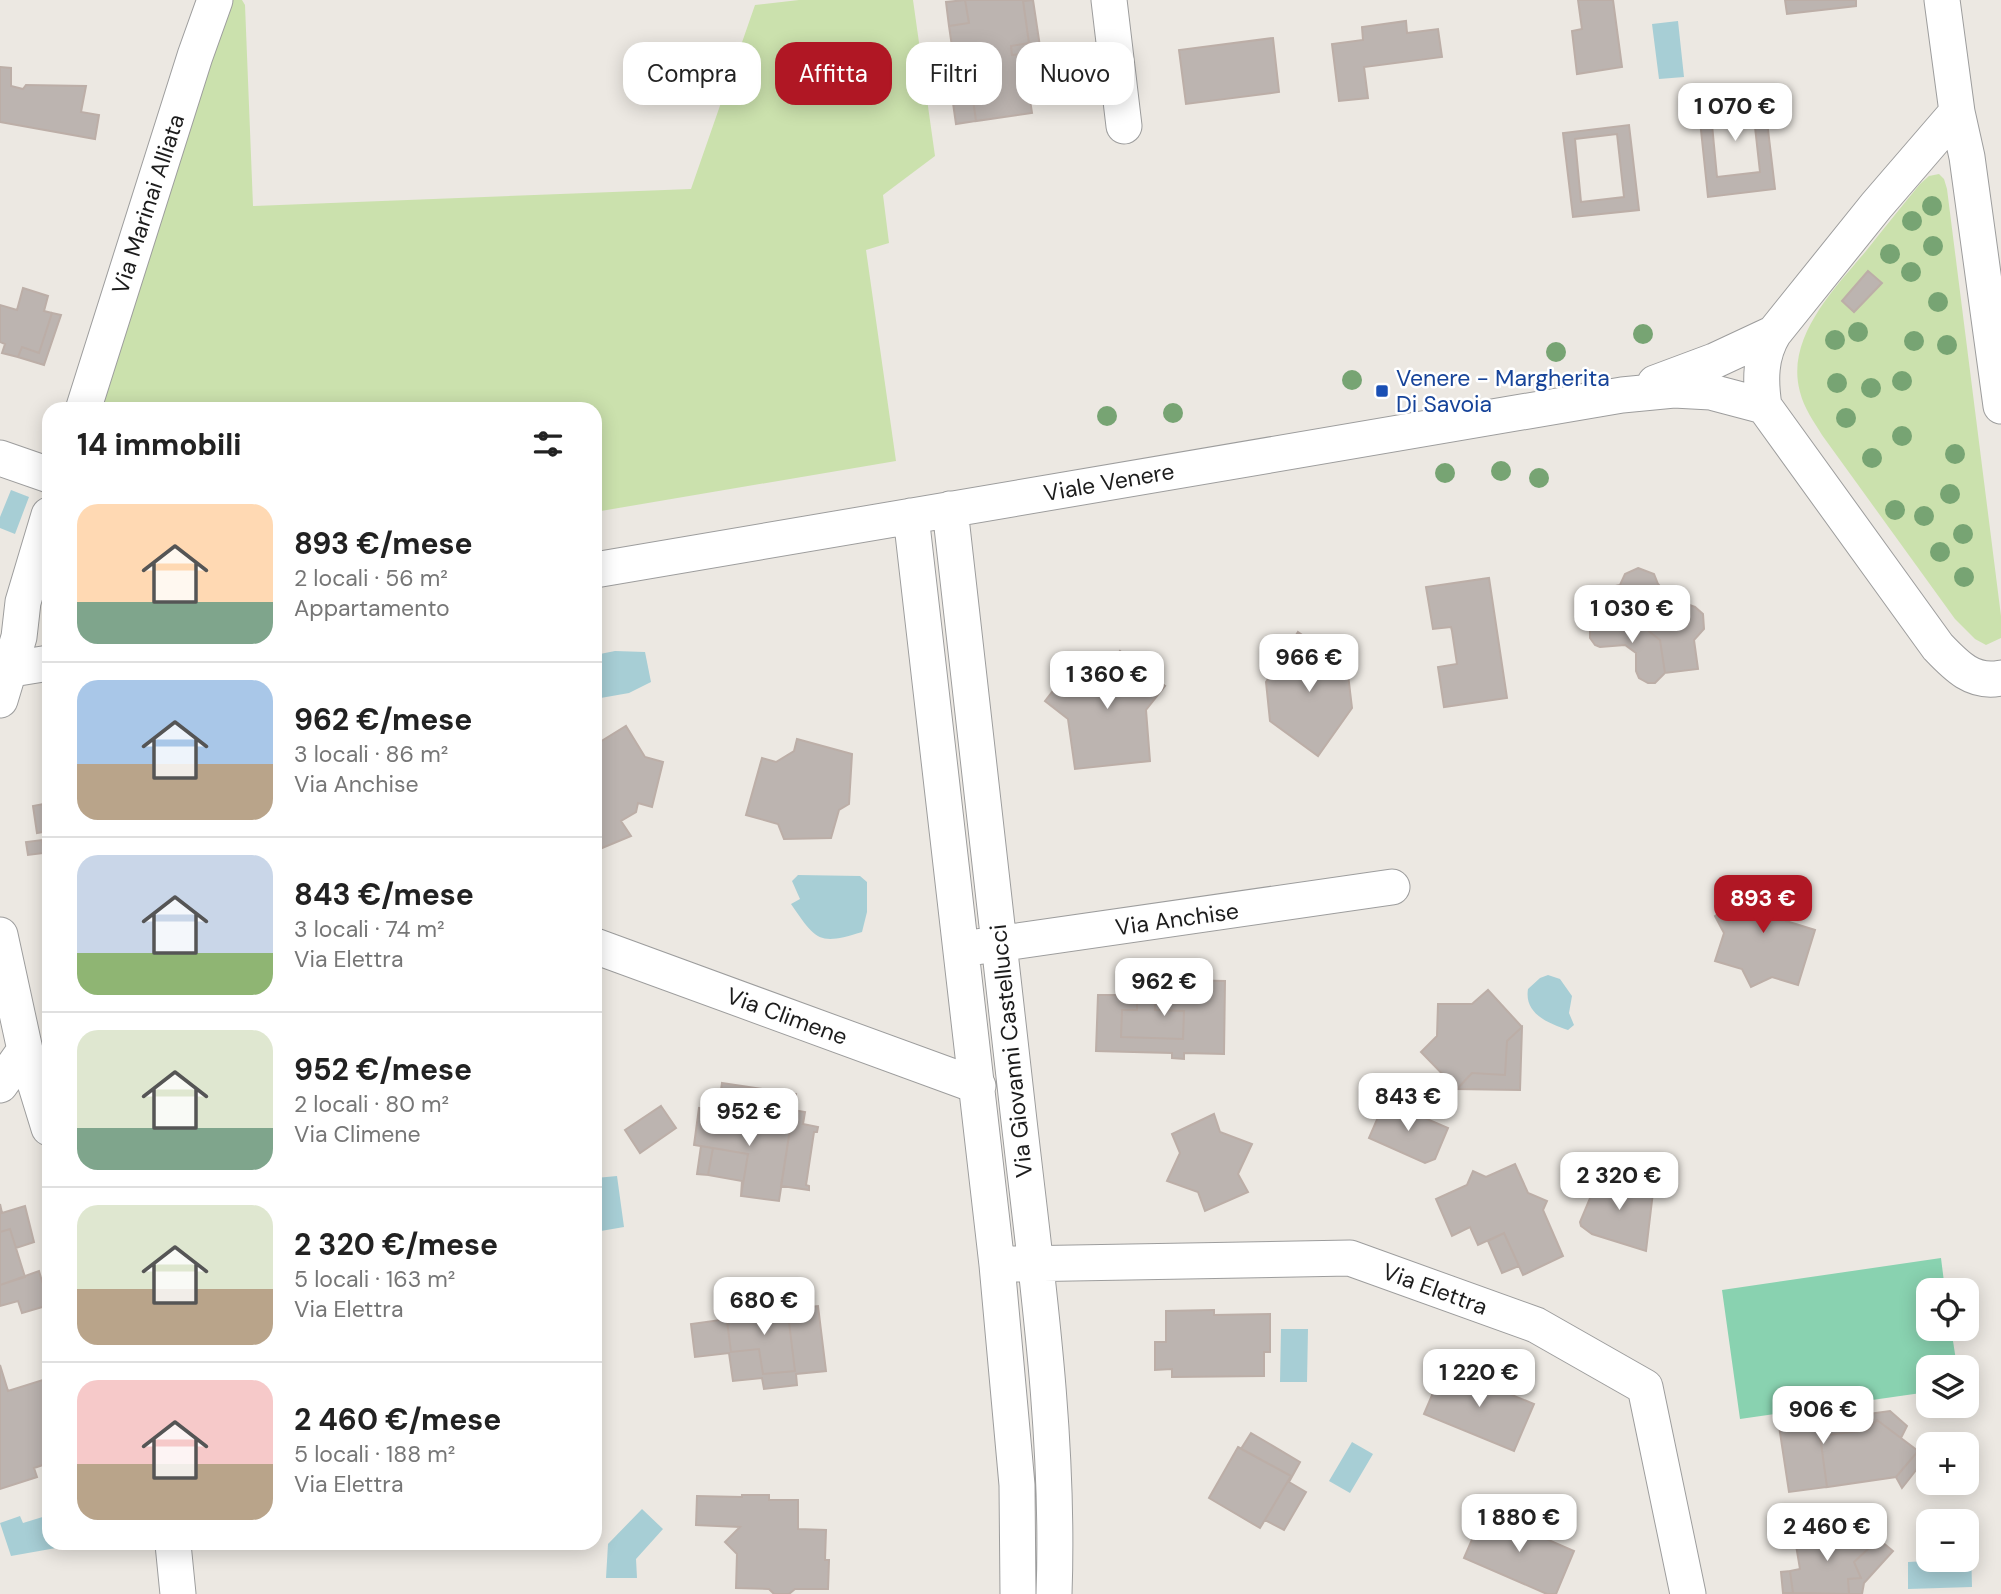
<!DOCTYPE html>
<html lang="it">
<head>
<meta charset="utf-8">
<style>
  :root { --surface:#fff; --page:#f2f2f2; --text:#222; --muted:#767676; --line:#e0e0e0; --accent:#b01724 }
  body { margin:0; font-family:"DM Sans",sans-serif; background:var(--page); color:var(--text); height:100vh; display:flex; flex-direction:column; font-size:26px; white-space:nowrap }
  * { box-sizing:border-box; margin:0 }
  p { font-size:23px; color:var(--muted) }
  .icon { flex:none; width:38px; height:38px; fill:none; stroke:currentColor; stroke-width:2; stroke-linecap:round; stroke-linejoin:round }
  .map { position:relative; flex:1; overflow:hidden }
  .drawer { position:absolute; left:42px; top:402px; width:560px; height:1148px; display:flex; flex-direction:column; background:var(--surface); border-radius:21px; box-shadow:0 4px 18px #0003 }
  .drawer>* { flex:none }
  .banner { position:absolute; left:623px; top:42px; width:665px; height:63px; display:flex; gap:14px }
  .controls { position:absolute; left:1916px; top:1278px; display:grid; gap:14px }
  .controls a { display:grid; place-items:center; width:63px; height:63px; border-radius:14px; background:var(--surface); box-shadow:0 4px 18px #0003; font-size:35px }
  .price { position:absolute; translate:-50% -60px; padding:0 16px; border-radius:14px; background:#fff; color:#222; font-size:23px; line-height:46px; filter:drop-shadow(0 2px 4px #0008) }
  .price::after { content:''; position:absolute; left:50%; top:42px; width:21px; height:16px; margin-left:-10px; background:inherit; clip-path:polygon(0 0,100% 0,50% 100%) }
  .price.on { background:var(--accent); color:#fff }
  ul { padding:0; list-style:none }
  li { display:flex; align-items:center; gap:21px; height:175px; padding:0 35px }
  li+li { border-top:2px solid var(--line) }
  li span { display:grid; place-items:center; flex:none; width:196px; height:140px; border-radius:21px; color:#555 }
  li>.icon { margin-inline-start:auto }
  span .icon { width:84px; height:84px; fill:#fffc; stroke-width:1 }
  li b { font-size:30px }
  h2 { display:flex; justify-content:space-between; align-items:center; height:84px; padding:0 35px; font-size:30px }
  .pill { padding:0 24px; border-radius:21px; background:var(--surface); box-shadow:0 4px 18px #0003; font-size:24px; line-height:63px }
  .pill.on { background:var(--accent); color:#fff }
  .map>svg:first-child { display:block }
  .grass { fill:#cbe1ad }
  .pitch { fill:#89d2b0 }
  .water { fill:#a7ced5 }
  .building { fill:#bcb4b0; stroke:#bcaea7; stroke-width:2; fill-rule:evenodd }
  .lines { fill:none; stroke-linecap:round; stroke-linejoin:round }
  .minor-casing { stroke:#9d9d9d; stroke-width:37 }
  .minor { stroke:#fff; stroke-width:35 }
  .tree { fill:#77a473 }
  .transit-dot { fill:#1a4fb4; stroke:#fff; stroke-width:2.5 }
  .labels { text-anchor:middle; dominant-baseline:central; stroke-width:5; stroke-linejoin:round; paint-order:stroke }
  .street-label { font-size:23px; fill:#1c1c1c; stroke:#fff }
  .transit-label { font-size:23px; fill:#164399; stroke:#fff; text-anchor:start }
</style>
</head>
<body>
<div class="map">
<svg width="2001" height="1594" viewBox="0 0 2001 1594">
  <rect width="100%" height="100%" fill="#ece8e2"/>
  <path class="grass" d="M226,0H242L245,5L253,206L691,189L755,5L799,0H913L935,156L883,195L889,243L866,250L896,461L595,512V410H95Z
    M1939,174L1944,179L1947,189L2001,616V638L1986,645L1975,639L1955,619L1822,435C1814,422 1804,408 1800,392C1785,338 1835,288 1866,251C1884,228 1902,206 1920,184L1929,176Z"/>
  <path class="pitch" d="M1941,1258L1945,1290H1928V1328H1951L1957,1367H1928V1392L1740,1419L1722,1290Z"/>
  <path class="water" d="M1678,21L1684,77L1659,79L1652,24Z
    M11,490L29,497L15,534L0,528V517Z
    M615,651L645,652L651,682L629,693L595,699V655Z
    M798,875L860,876L867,882V912L862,932C818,946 816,940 791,904L800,899L792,881Z
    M1548,975L1560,979L1572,996L1569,1013L1574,1025L1568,1030C1548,1023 1524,1014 1528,989L1540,978Z
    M617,1176L624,1227L595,1232L596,1178Z
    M1281,1329H1308L1307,1382H1280Z
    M1352,1442L1373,1454L1350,1493L1329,1481Z
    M642,1509L663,1529L636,1559L637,1578H606L608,1544Z
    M49,1515V1544L73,1545L11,1556L0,1523L20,1516L23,1523Z
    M1968,1535V1547H1971L1972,1587L1908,1589V1562L1967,1559Z"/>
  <path class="building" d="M965,0H1023L1029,43L1011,46L1012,55L1023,54L1032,113L976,121L972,93L952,96L947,61L954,60L949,26L969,23Z
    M965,0L969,23L949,26L946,2Z
    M1033,0L1042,60L1035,61L1039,86L1028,88L1023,54L1012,55L1011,46L1029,43L1023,1Z
    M1578,0H1613L1622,67L1577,74L1572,31L1582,29Z
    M1785,0H1856V6L1787,14Z
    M1406,21L1407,33L1438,29L1442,57L1364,67L1368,98L1339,101L1332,44L1363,40L1362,27Z
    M1273,38L1279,92L1186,104L1179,50Z
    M0,67L11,68V86L23,89L26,85L86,86L81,112L99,115L95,139L0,122Z
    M972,93L976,121L956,124L952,96Z
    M1765,104L1775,189L1708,197L1699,111Z
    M1753,109L1760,172L1717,177L1711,114Z
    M1629,125L1639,210L1573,217L1563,133Z
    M1617,134L1624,197L1581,202L1575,139Z
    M1868,271L1882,283L1854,312L1842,301Z
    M23,288L48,296L44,311L52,313L39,353L22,347L18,357L2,353L5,344L0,342V305L17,310Z
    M52,313L61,315L44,365L18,357L22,347L39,353Z
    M1638,568L1654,574L1658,584L1670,598L1695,607L1703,614L1704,629L1694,640L1698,669L1665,673L1660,640L1631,617L1596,622L1592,591L1620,585L1625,574Z
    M1489,578L1507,698L1444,707L1438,667L1457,664L1452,631L1451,627L1433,629L1426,587Z
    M1631,617L1660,640L1665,673L1655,683H1648L1639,678L1636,671V653L1625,645L1600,647L1595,645L1590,638V629L1596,622Z
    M1298,632L1347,666L1352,708L1318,756L1270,721L1266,682Z
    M1120,651L1165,686L1146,710L1150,761L1075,769L1068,719L1045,701L1081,655L1103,672Z
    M626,726L645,757L663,762L652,807L638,803L636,812L621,821L631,836L595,851V745Z
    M797,739L852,754L849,804L839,810L831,838L784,839L778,824L746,815L762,758L776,762L794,751Z
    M49,803V831L37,833L33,806Z
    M42,840L44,853L28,855L26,842Z
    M1740,878L1795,893L1786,921L1815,930L1798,985L1772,977L1751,987L1742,969L1715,961L1724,933L1715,916L1732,904Z
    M1131,979L1225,981L1224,1054L1184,1053V1059L1172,1058V1053L1096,1051L1098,995H1131ZM1137,1003H1155V1010L1184,1011L1183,1039L1121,1037L1122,1010H1137Z
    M1488,990L1522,1027L1507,1041L1505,1075L1472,1073L1457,1089L1421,1052L1437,1036L1438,1004H1472Z
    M1137,1003H1155V1010L1184,1011L1183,1039L1121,1037L1122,1010H1137Z
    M1522,1027L1520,1090L1457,1089L1472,1073L1505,1075L1507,1041Z
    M722,1083L796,1094L793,1110L805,1112L803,1124L818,1127L817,1132H814L806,1185L809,1186V1190L781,1186L791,1123L718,1111Z
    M1385,1101L1448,1128L1435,1159L1425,1163L1369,1138Z
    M661,1106L676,1128L640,1153L625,1130Z
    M699,1108L791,1123L779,1201L741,1196L748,1154L694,1145Z
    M1214,1114L1220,1132L1252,1144L1238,1174L1248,1192L1205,1211L1198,1192L1167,1181L1180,1153L1172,1134Z
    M701,1146L713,1148L708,1175L697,1174Z
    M713,1148L748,1154L741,1196L742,1181L708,1175Z
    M1515,1164L1528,1193L1547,1201L1543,1210L1563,1256L1523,1275L1504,1233L1478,1245L1470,1227L1452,1236L1436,1199L1467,1185L1473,1171L1486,1177Z
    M1601,1172L1649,1188L1653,1192L1646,1251L1592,1234L1581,1226L1580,1222Z
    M0,1204L2,1213L25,1206L34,1242L16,1248L10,1229L0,1232Z
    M10,1229L25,1277L0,1285V1232Z
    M1504,1233L1519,1266L1502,1273L1488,1241Z
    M39,1271L49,1305L22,1313L18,1301L0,1306V1285Z
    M788,1283L791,1309L818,1306L826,1371L796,1374L797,1385L764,1389L762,1378L733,1381L729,1353L695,1357L691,1324L728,1319L724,1290ZM788,1314L795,1371L763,1374L759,1349L731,1352L727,1321Z
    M1214,1310V1315L1270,1314V1352H1264V1376L1172,1377V1369L1155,1370V1342H1166V1311Z
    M788,1314L795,1371L763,1374L759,1349L731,1352L727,1321Z
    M0,1365L8,1391L49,1378V1463L34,1468L37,1477L0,1489Z
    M1444,1367L1534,1404L1514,1451L1424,1414Z
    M1890,1411L1907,1426L1901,1438L1877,1420L1867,1430L1820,1436L1827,1487L1789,1492L1779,1426Z
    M1877,1420L1918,1451L1896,1477L1827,1487L1820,1436L1867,1430Z
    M1251,1433L1300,1462L1289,1482L1306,1492L1284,1530L1265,1520L1291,1476L1241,1449Z
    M1238,1447L1291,1476L1260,1528L1209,1498Z
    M1918,1451L1927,1456L1902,1488L1896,1477Z
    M742,1495H769V1500H798V1529L826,1530L825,1560H829L828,1589H795L789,1594H774L769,1589L736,1588L737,1554L725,1542L740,1527L696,1525L697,1496L742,1497Z
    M1484,1512L1574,1551L1556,1594H1547L1464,1558Z
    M1846,1512L1893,1551L1864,1583L1862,1594H1849L1848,1579L1861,1578L1854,1562L1868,1549L1837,1522Z
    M1837,1522L1868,1549L1854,1562L1861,1578L1848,1579L1849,1594L1793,1593L1790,1571L1800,1569L1795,1539L1827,1535Z
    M1790,1571L1793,1593H1783L1781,1572Z"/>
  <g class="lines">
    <g class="minor-casing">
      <path id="minor" d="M1109,0L1124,126
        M1942,0L1957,112L1967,157L2001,406
        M1957,112L1876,206L1774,333C1760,356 1760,380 1764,406L1938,647C1956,666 1973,684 2001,678
        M1655,383L1714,361L1774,333
        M83,410L195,56L215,0
        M0,458L49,475
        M950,509C973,707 994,905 1017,1103C1035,1265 1060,1430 1054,1594
        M911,516L997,1265L1017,1485L1018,1594
        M595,570L1622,395L1674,390L1711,392L1764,406
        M0,671L49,663
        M0,700L19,637L23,602L49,515
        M0,935L25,1050L49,1128
        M595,946L978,1086
        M976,947L1392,887
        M0,1085L25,1050
        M1013,1264L1350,1258L1536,1325L1645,1387L1688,1594
        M173,1544L178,1594"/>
    </g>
    <use href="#minor" class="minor"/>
  </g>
  <g class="tree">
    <circle cx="1932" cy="206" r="10"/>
    <circle cx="1912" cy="221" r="10"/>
    <circle cx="1933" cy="246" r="10"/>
    <circle cx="1890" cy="254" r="10"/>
    <circle cx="1911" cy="272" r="10"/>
    <circle cx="1938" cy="302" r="10"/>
    <circle cx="1858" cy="332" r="10"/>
    <circle cx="1643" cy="334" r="10"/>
    <circle cx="1835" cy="340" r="10"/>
    <circle cx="1914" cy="341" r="10"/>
    <circle cx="1947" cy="345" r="10"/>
    <circle cx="1556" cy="352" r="10"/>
    <circle cx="1352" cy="380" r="10"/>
    <circle cx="1902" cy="381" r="10"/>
    <circle cx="1837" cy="383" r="10"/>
    <circle cx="1871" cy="388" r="10"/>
    <circle cx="1173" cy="413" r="10"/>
    <circle cx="1107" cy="416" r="10"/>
    <circle cx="1846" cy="418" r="10"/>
    <circle cx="1902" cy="436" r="10"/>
    <circle cx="1955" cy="454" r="10"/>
    <circle cx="1872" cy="458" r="10"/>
    <circle cx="1501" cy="471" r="10"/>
    <circle cx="1445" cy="473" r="10"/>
    <circle cx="1539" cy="478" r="10"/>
    <circle cx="1950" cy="494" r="10"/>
    <circle cx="1895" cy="510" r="10"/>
    <circle cx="1924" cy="516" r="10"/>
    <circle cx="1963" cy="534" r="10"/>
    <circle cx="1940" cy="552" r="10"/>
    <circle cx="1964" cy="577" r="10"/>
  </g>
  <rect class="transit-dot" x="1375" y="384" width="14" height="14" rx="3.5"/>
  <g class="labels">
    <g class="street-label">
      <text transform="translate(148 204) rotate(-72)">Via Marinai Alliata</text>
      <text transform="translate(1109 482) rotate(-10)">Viale Venere</text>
      <text transform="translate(1177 919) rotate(-8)">Via Anchise</text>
      <text transform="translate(787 1016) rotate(20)">Via Climene</text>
      <text transform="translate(1011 1051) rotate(-96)">Via Giovanni Castellucci</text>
      <text transform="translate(1435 1289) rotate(20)">Via Elettra</text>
    </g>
    <g class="transit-label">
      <text x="1396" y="378">Venere - Margherita<tspan x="1396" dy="26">Di Savoia</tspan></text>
    </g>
  </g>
</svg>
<div class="controls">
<a><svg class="icon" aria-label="locate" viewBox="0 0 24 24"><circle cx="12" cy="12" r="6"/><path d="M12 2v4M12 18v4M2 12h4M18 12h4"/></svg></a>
<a><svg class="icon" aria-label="layers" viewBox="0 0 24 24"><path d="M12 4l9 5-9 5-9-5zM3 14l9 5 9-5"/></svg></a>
<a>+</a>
<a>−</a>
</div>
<b class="price" style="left:1735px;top:143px">1 070 €</b>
<b class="price" style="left:1632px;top:645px">1 030 €</b>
<b class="price" style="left:1309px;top:694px">966 €</b>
<b class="price" style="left:1107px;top:711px">1 360 €</b>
<b class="price on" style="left:1763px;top:935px">893 €</b>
<b class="price" style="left:1164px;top:1018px">962 €</b>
<b class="price" style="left:1408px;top:1133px">843 €</b>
<b class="price" style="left:749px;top:1148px">952 €</b>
<b class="price" style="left:1619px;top:1212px">2 320 €</b>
<b class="price" style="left:764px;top:1337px">680 €</b>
<b class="price" style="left:1479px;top:1409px">1 220 €</b>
<b class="price" style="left:1823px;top:1446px">906 €</b>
<b class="price" style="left:1519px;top:1554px">1 880 €</b>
<b class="price" style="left:1827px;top:1563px">2 460 €</b>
<div class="banner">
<a class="pill">Compra</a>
<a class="pill on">Affitta</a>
<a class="pill">Filtri</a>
<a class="pill">Nuovo</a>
</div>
<section class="drawer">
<h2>14 immobili<svg class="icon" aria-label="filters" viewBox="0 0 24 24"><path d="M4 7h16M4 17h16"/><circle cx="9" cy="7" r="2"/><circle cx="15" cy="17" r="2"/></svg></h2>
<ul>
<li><span style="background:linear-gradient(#ffd9b3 70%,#7fa58c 0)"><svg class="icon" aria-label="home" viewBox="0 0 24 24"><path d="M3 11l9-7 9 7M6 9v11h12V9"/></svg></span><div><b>893 €/mese</b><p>2 locali · 56 m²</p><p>Appartamento</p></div></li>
<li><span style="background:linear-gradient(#a9c7e8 60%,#b9a48a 0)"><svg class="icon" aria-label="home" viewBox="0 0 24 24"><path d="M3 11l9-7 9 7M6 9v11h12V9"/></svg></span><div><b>962 €/mese</b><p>3 locali · 86 m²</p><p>Via Anchise</p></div></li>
<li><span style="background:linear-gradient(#c9d6e8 70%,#8fb573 0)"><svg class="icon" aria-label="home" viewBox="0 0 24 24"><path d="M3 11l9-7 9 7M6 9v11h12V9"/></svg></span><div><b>843 €/mese</b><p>3 locali · 74 m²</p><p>Via Elettra</p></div></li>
<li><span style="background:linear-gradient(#dfe7d0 70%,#7fa58c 0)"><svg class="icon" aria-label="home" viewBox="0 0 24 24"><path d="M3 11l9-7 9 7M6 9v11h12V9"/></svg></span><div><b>952 €/mese</b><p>2 locali · 80 m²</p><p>Via Climene</p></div></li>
<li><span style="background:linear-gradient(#dfe7d0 60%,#b9a48a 0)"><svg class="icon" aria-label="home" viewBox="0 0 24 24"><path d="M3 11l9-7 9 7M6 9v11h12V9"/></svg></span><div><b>2 320 €/mese</b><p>5 locali · 163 m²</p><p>Via Elettra</p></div></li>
<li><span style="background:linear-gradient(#f6c9c9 60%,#b9a48a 0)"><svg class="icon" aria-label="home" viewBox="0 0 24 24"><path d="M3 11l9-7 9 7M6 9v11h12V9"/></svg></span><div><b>2 460 €/mese</b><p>5 locali · 188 m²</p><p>Via Elettra</p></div></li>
</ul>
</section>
</div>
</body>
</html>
